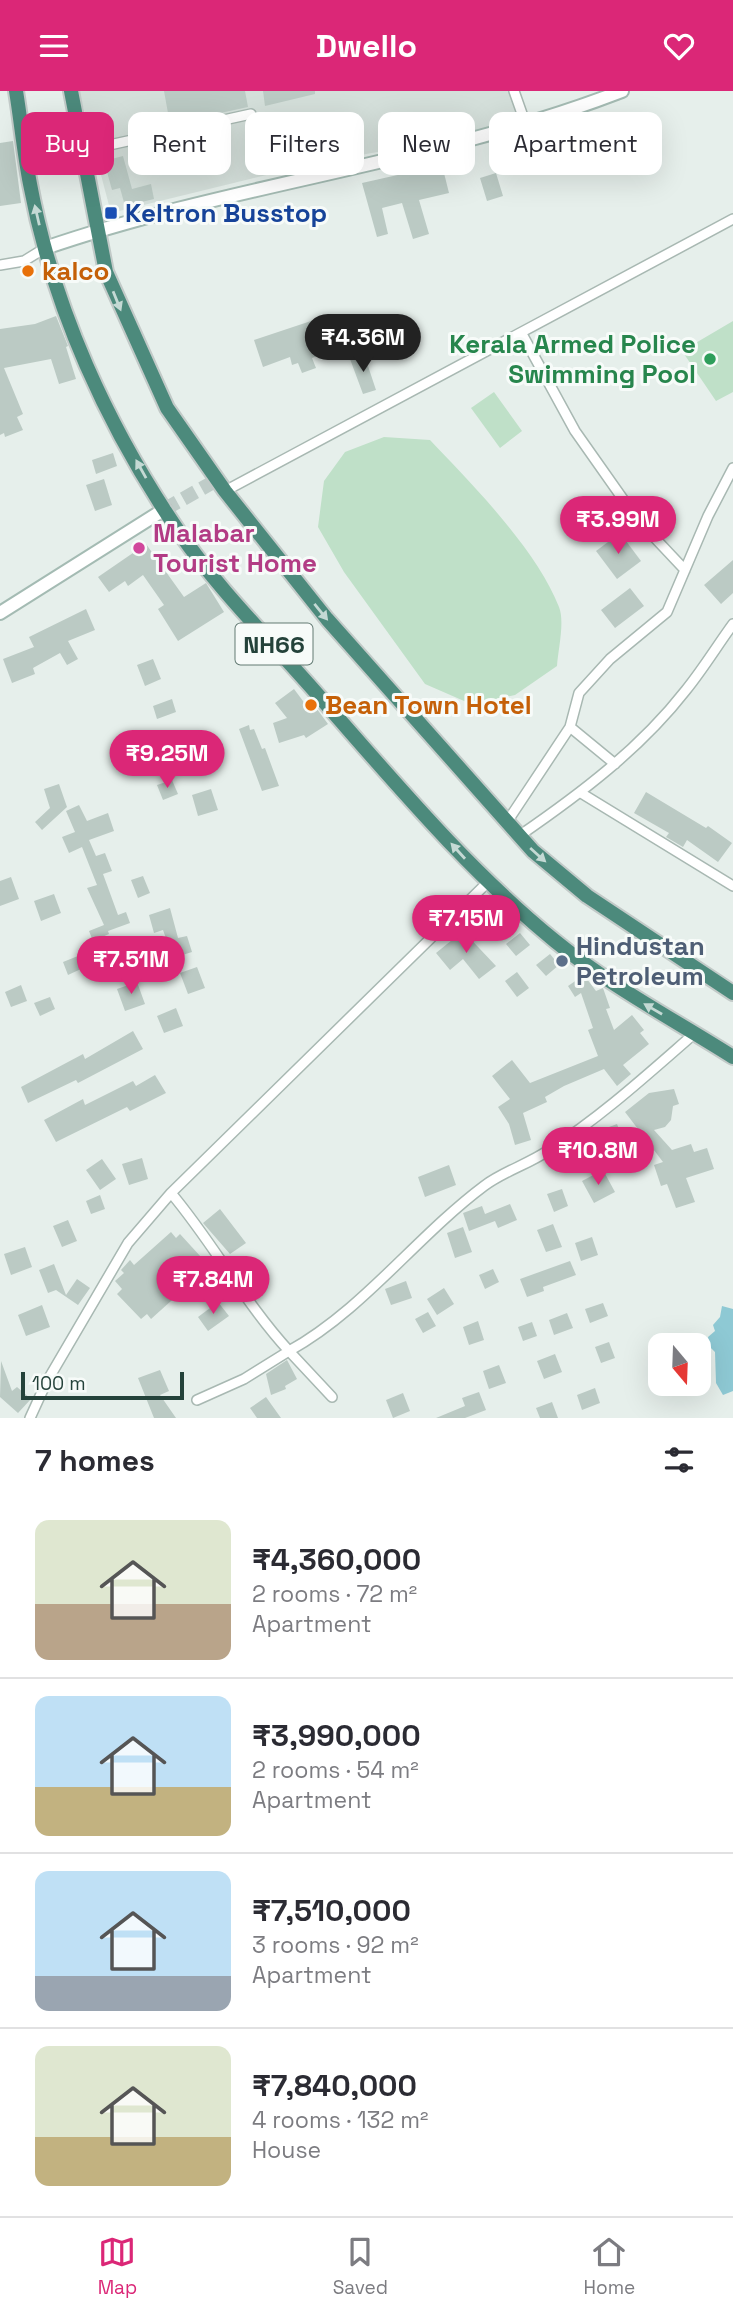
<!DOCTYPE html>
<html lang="en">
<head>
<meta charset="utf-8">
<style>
  :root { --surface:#fff; --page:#f2f2f3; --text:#2b2b33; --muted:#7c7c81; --line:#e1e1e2; --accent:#db2777 }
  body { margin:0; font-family:"Space Grotesk",sans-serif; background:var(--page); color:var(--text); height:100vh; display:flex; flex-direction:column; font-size:26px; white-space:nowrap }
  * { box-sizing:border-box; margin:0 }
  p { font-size:23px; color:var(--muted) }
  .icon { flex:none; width:38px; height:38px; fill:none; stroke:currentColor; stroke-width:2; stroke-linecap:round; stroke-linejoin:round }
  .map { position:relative; height:1327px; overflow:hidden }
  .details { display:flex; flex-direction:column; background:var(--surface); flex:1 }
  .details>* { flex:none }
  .banner { position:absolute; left:21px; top:21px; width:691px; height:63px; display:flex; gap:14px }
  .needle { width:46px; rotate:161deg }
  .fabs { position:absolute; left:648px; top:1242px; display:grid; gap:14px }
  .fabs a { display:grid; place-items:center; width:63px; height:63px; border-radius:14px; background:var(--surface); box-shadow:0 7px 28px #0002; font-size:35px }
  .scale { position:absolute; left:21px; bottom:18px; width:163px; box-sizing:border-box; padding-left:7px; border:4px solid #24423a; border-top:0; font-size:19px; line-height:24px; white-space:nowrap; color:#24423a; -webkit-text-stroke:5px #f7fbf9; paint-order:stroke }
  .price { position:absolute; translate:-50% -60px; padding:0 16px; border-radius:24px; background:var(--accent); color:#fff; font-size:23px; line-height:46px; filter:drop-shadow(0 2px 4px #0008) }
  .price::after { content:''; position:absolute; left:50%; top:42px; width:21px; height:16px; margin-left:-10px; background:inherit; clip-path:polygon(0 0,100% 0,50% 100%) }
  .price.current { background:#222; color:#fff }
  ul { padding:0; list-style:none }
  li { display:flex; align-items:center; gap:21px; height:175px; padding:0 35px }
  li+li { border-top:2px solid var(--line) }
  li span { display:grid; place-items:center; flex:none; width:196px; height:140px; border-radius:14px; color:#555 }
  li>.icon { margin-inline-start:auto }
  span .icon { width:84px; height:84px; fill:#fffc; stroke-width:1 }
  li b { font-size:30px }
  h2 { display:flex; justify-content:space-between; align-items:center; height:84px; padding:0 35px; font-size:30px }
  .chip { padding:0 24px; border-radius:14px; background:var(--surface); box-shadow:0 7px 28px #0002; font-size:24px; line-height:63px }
  .chip.current { background:var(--accent); color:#fff }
  header { display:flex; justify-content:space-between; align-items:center; height:91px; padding:0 35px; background:var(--accent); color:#fff; font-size:32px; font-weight:600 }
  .menu { display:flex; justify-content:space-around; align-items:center; height:98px; border-top:2px solid var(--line); background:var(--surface); font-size:19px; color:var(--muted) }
  .menu a { display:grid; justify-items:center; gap:4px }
  .menu .current { color:var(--accent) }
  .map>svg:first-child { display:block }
  .built { fill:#d4dfda }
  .green { fill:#bfe0c8 }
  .water { fill:#8ec9d4 }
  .building { fill:#bbcac4 }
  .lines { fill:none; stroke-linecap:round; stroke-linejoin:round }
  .trunk-tunnel { stroke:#bfccc8; stroke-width:14; stroke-dasharray:14 7; stroke-linecap:butt }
  .minor-casing { stroke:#a8b8b2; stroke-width:12 }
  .secondary-casing { stroke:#a4bbb3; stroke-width:16 }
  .trunk-casing { stroke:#c2cac8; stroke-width:18 }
  .minor { stroke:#fff; stroke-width:9 }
  .secondary { stroke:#fff; stroke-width:12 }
  .trunk { stroke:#4c8a7c; stroke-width:14 }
  .oneway { fill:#c4d9d4 }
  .transit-dot { fill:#1a4fb4; stroke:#f7fbf9; stroke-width:2.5 }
  .food-dot { fill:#e8710a; stroke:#f7fbf9; stroke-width:2.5 }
  .leisure-dot { fill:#2e9e5b; stroke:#f7fbf9; stroke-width:2.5 }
  .hotel-dot { fill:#d1479c; stroke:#f7fbf9; stroke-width:2.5 }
  .service-dot { fill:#5c6f8a; stroke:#f7fbf9; stroke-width:2.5 }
  .labels { text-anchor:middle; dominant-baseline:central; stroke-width:6; stroke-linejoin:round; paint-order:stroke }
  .shield { fill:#f7fbf9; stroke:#637a73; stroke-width:2 }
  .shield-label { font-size:24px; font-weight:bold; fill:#24423a }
  .transit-label { font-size:26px; font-weight:bold; fill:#164399; stroke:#f7fbf9; text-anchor:start }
  .food-label { font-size:26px; font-weight:bold; fill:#c56008; stroke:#f7fbf9; text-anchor:start }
  .leisure-label { font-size:26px; font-weight:bold; fill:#27864d; stroke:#f7fbf9; text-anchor:end }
  .hotel-label { font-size:26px; font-weight:bold; fill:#b23c85; stroke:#f7fbf9; text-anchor:start }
  .service-label { font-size:26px; font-weight:bold; fill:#4e5e75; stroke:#f7fbf9; text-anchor:start }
</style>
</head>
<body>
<header><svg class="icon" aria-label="menu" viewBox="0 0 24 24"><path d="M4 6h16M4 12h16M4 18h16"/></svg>Dwello<svg class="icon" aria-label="heart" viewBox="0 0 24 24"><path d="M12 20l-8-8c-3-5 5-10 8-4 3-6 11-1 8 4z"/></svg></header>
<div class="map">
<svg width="733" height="1327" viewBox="0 0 733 1327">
  <rect width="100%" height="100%" fill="#e6efeb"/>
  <path class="built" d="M79,0H514L526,34L311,73L111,122Z"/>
  <path class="green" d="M733,230V301L716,310L682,260Z
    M494,301L522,340L500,357L471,317Z
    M384,346L430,349C472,393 537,459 559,516C565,531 558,559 557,575L515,604L471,613L425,593L344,481L318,436L324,390L345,361Z"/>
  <path class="water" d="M722,1215L733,1218V1300L723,1304L716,1292L715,1261L709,1255L708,1246L715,1240L713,1234L720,1226Z"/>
  <path class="building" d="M164,0H245L248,16L170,33Z
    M263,0H315V3L265,15Z
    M206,40L212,64L170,73L164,49Z
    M13,50L21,112L0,115V52Z
    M123,65L132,98L151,93L154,108L125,115L120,97L112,99L104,70Z
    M442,74L449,102L419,109L429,143L413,148L402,112L382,117L388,143L377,146L362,92Z
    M496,82L503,105L487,110L480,87Z
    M56,225L68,255L66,256L76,288L59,293L51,268L4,277L23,323L17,326L23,339L5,346L4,342L0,344V238L35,233Z
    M326,225L333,245L313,252L317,265L312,267L316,277L302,282L298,272L292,274L290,266L263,276L254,249Z
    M364,263L376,299L363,303L350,268Z
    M113,362L117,375L96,383L92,369Z
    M104,388L112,414L95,420L86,394Z
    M620,442L641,470L617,488L596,460Z
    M146,453L184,506L206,492L224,521L178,550L158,518L164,514L143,484L128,495L125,490L109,501L98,486Z
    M733,469V502L721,513L704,494Z
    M630,497L644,515L615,537L601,519Z
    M86,518L95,539L68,550L78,568L67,574L60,562L33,577L35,583L12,592L3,568L34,556L29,546Z
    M153,568L161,588L145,595L137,574Z
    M294,598L309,618L314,614L328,633L306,647L304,644L279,652L273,632L287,627L275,612Z
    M172,608L176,621L157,628L153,615Z
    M249,634L250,639L254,638L262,658L265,657L279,695L262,700L239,638Z
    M155,647L160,662L144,668L138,652Z
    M172,689L178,703L163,709L157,694Z
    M59,693L67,716L42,739L35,731L50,717L44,698Z
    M211,698L218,719L198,725L192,704Z
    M646,701L706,737L708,735L732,752L718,771L687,749L683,756L666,746L669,742L634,722Z
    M79,714L87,730L108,722L114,740L89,749L96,765L105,762L112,780L103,783L118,824L126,821L130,832L108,840L109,843L93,850L89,840L104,834L87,797L97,794L82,756L69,762L62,746L75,741L66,720Z
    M143,785L150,802L138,807L131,789Z
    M11,786L19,808L0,815V790Z
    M54,803L61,822L41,830L34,810Z
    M170,817L178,847L187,845L192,861L173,867L163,839L154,842L149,824Z
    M463,840L496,875L479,888L463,868L450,879L436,862Z
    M520,842L530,854L516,865L506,853Z
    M550,863L559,874L546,885L536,874Z
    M78,865L83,877L68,884L63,871Z
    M153,868L160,884L144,891L137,875Z
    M197,876L205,897L188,903L180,882Z
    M517,881L529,897L517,906L505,890Z
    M584,884L596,900L603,897L610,917L606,918L614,939L632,924L644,939L640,942L649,953L623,974L631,983L617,995L604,978L564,995L545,1006L547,1011L523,1022L531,1049L515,1054L509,1033L498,1016L510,1008L492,985L512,969L530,992L598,965L588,939L593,937L581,902L575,906L568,895Z
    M137,891L145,913L125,920L117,898Z
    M21,894L27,910L11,916L5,901Z
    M50,906L55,918L40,925L34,912Z
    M176,917L183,935L164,942L157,925Z
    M133,940L143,958L78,992L76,989L28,1012L21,996L83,963L85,968Z
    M155,984L166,1002L130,1020L127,1016L56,1051L44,1029L83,1008L85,1014L133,990L136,995Z
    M674,998L679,1013L673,1015L671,1029L665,1036L654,1039L672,1059L691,1053L694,1061L707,1057L714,1078L686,1087L695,1111L676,1117L667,1093L661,1095L654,1074L663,1071L625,1021L649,1002Z
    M617,1033L625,1054L609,1060L601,1039Z
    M142,1067L148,1088L129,1094L122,1073Z
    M102,1068L116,1088L100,1099L86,1079Z
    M449,1074L456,1094L425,1106L418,1086Z
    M603,1079L615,1101L594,1112L582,1090Z
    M562,1098L568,1115L554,1121L547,1103Z
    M100,1104L105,1118L91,1123L86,1110Z
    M510,1113L517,1129L498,1137L495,1130L469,1140L463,1122L482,1115L485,1123Z
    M220,1118L246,1152L230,1163L203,1132Z
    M68,1129L77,1150L62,1156L53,1135Z
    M553,1133L562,1156L546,1161L537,1139Z
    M463,1136L472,1161L455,1167L447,1142Z
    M171,1141L176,1147L180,1143L201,1166L198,1168L202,1172L196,1177L201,1183L151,1228L147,1223L141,1228L117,1203L122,1198L115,1190L124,1182L121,1179L130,1169L134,1174Z
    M592,1146L598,1164L581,1170L575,1152Z
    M25,1156L32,1176L11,1184L4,1163Z
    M570,1170L576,1184L543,1196L544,1200L527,1206L520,1188Z
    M54,1173L66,1204L77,1188L90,1197L78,1214L56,1199L48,1202L39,1179Z
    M493,1178L499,1191L485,1198L479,1184Z
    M406,1190L412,1207L391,1214L385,1198Z
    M444,1197L454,1213L437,1224L427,1208Z
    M218,1211L229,1225L208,1240L198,1226Z
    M603,1212L608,1225L590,1232L585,1218Z
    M42,1214L50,1236L26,1245L18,1224Z
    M428,1221L436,1235L423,1242L415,1228Z
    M567,1222L573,1237L554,1244L549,1229Z
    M478,1230L484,1249L469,1254L463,1236Z
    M532,1231L537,1245L523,1250L518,1236Z
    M609,1251L615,1267L601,1272L595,1256Z
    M555,1263L562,1281L544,1288L537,1270Z
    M287,1269L297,1288L285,1295L286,1298L271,1304L266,1283Z
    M1,1270L12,1300L17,1296L31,1308L18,1322L0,1306Z
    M499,1274L506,1292L489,1298L483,1280Z
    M160,1279L169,1300L160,1304L176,1327H154L138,1287Z
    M595,1297L600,1312L582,1319L577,1304Z
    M479,1301L486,1319L465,1327H436L465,1315L462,1307Z
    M403,1302L410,1320L393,1327L386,1309Z
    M266,1306L281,1327H257L250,1317Z
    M552,1311L558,1327H540L536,1317Z"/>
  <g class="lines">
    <path class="trunk-tunnel" d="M165,418L217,389"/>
    <g class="minor-casing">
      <path id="minor" d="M514,0L526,34
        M82,60L251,23
        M0,174L24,170L45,157
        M522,243L575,340L637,428L685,479
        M225,400L733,128
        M615,673L570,636L579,602L610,568L667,521L708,425L733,377
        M581,702L733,795
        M507,731L570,636
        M519,745C580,703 640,658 686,599C703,578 717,555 733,533
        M332,1306L289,1260C363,1219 416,1146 484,1095C504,1080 529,1073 549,1059C601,1026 649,982 695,942
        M197,1309L244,1288L289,1260C244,1211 214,1153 171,1102L488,791
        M30,1327L46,1292L128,1152L171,1102"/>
    </g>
    <g class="secondary-casing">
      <path id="secondary" d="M45,157C234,92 436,72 622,0
        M0,522L165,418"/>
    </g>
    <g class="trunk-casing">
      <path id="trunk" d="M16,0C21,31 24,62 30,93C53,217 108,337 179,441C221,502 277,556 325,612C398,695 469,780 555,850C610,895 673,928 733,966
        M71,0L106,181L167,317L225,400L327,528L533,760L587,805L733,902"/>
    </g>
    <use href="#minor" class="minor"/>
    <use href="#secondary" class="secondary"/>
    <use href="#trunk" class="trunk"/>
  </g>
  <defs><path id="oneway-solid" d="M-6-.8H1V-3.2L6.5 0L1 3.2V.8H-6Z" transform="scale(1.75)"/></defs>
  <g class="oneway">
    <use href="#oneway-solid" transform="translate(37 124) rotate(-103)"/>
    <use href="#oneway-solid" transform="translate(117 210) rotate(68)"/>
    <use href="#oneway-solid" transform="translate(141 378) rotate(-119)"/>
    <use href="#oneway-solid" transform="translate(321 521) rotate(51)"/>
    <use href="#oneway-solid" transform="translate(458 760) rotate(-132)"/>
    <use href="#oneway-solid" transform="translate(538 764) rotate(42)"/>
    <use href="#oneway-solid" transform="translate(653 918) rotate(-150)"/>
  </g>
  <rect class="transit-dot" x="104" y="115" width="14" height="14" rx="3.5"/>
  <g class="food-dot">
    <circle cx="28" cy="180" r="7"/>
    <circle cx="311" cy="614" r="7"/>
  </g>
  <circle class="leisure-dot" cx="710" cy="268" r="7"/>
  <circle class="hotel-dot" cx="139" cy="457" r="7"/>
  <circle class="service-dot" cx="562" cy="870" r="7"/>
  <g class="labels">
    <rect class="shield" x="235.5" y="532.5" width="77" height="41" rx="5"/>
    <g class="shield-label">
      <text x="274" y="553">NH66</text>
    </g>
    <g class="transit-label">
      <text x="125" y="122">Keltron Busstop</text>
    </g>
    <g class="food-label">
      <text x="42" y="180">kalco</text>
      <text x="325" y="614">Bean Town Hotel</text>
    </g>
    <g class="leisure-label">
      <text x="696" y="253">Kerala Armed Police<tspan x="696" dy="30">Swimming Pool</tspan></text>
    </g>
    <g class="hotel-label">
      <text x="153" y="442">Malabar<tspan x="153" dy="30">Tourist Home</tspan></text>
    </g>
    <g class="service-label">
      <text x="576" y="855">Hindustan<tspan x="576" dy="30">Petroleum</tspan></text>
    </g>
  </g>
</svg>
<div class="fabs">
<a><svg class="needle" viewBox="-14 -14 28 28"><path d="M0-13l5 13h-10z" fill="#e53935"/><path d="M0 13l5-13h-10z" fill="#7c7c81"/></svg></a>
</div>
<div class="scale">100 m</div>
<b class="price current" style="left:363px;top:283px">₹4.36M</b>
<b class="price" style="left:618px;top:465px">₹3.99M</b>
<b class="price" style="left:167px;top:699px">₹9.25M</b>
<b class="price" style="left:466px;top:864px">₹7.15M</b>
<b class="price" style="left:131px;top:905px">₹7.51M</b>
<b class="price" style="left:598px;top:1096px">₹10.8M</b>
<b class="price" style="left:213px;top:1225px">₹7.84M</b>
<div class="banner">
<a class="chip current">Buy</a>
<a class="chip">Rent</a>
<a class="chip">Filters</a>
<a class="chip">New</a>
<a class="chip">Apartment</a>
</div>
</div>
<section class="details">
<h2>7 homes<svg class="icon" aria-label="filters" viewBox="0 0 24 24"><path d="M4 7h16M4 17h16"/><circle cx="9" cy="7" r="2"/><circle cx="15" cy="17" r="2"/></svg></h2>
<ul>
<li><span style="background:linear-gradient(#dfe7d0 60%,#b9a48a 0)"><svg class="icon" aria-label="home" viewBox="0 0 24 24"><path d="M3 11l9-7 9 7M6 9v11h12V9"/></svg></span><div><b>₹4,360,000</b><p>2 rooms · 72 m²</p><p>Apartment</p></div></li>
<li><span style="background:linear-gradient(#bfe0f5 65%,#c2b280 0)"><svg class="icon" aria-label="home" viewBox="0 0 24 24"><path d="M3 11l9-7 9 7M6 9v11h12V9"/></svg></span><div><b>₹3,990,000</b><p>2 rooms · 54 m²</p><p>Apartment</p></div></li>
<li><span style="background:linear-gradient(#bfe0f5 75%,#9aa5b1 0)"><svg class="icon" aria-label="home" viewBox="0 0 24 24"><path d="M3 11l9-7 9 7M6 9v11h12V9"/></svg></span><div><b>₹7,510,000</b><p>3 rooms · 92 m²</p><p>Apartment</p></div></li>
<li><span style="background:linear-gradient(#dfe7d0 65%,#c2b280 0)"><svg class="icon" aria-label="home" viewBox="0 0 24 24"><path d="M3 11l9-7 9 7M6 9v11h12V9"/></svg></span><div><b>₹7,840,000</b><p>4 rooms · 132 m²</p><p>House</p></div></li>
</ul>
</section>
<nav class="menu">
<a class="current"><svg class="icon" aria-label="map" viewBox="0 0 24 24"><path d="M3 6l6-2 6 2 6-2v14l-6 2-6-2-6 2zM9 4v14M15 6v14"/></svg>Map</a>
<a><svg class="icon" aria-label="saved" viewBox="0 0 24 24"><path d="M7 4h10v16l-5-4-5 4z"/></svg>Saved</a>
<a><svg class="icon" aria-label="home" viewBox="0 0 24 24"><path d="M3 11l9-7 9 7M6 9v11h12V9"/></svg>Home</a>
</nav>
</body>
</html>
